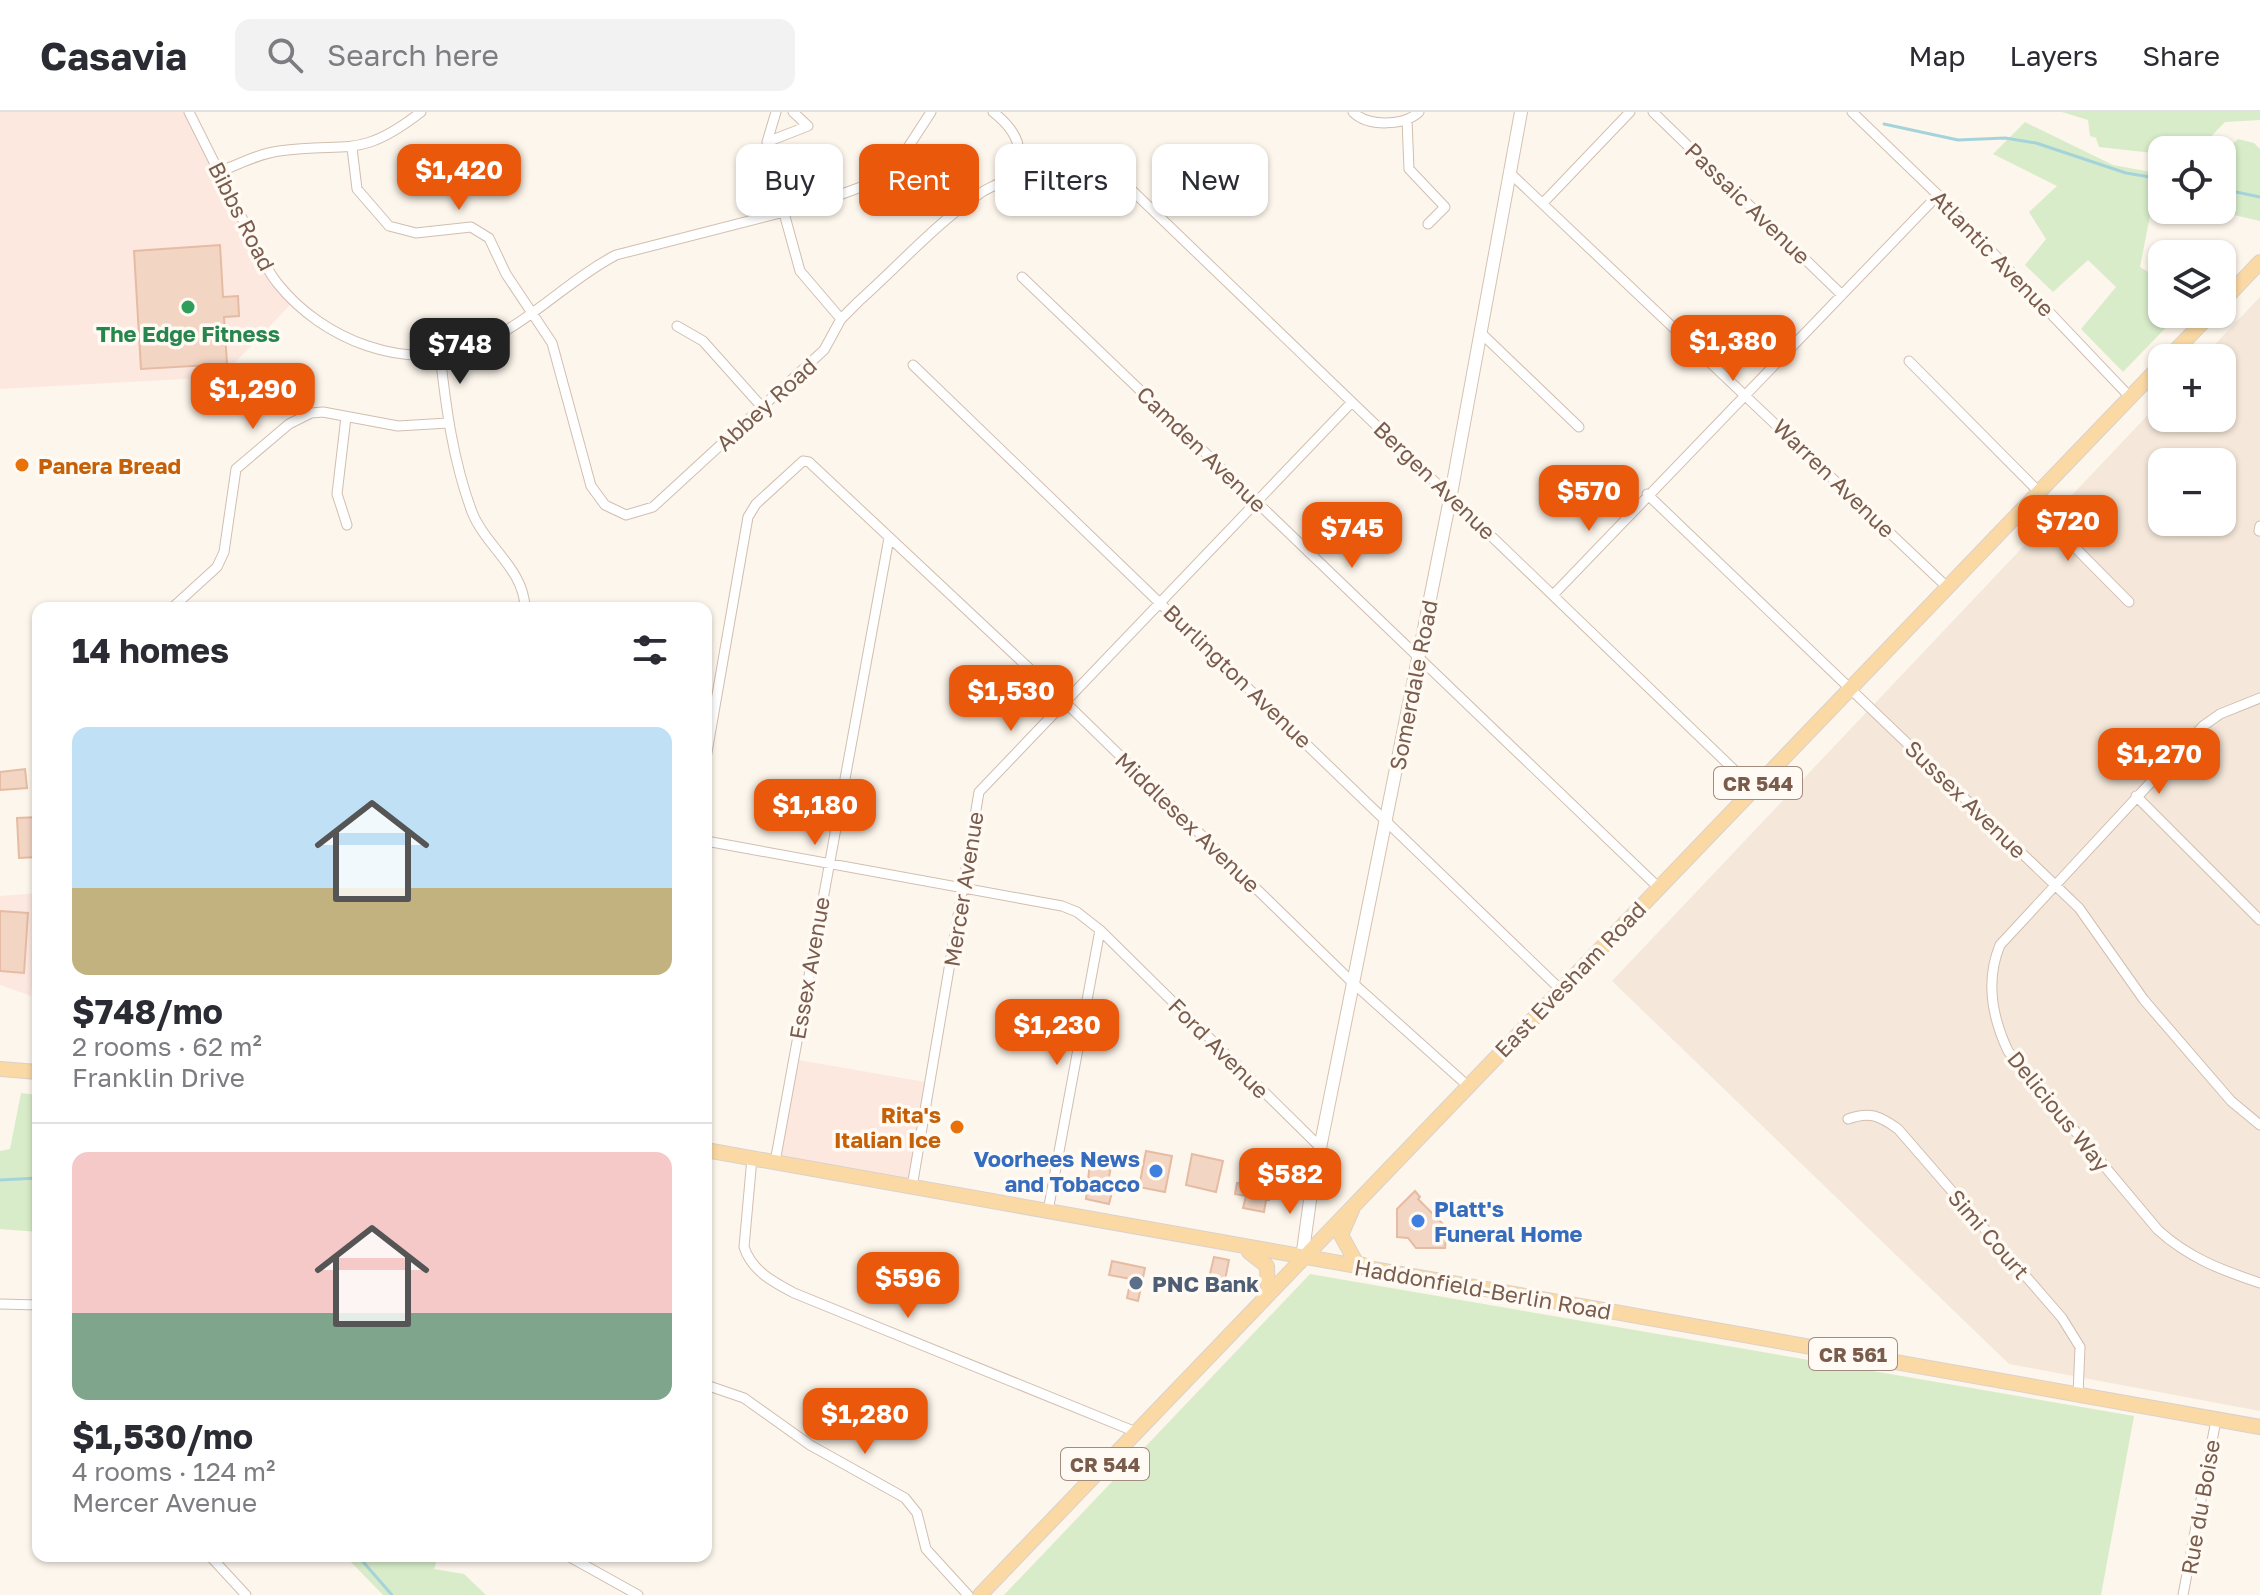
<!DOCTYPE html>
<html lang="en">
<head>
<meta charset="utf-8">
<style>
  :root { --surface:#fff; --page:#f2f2f3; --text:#2b2b33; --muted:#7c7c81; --line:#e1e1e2; --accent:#ea580c }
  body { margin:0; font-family:"Golos Text",sans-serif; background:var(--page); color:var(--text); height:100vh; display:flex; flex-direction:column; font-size:30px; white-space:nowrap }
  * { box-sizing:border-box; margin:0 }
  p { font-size:26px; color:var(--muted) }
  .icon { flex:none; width:44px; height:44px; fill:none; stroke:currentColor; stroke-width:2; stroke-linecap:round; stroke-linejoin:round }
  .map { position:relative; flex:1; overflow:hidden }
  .side { position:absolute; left:32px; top:490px; width:680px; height:960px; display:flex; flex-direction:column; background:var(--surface); border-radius:16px; box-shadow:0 2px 6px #0004 }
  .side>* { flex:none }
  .banner { position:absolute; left:736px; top:32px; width:760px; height:72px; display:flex; gap:16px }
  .controls { position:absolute; left:2148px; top:24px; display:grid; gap:16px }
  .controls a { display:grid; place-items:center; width:88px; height:88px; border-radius:16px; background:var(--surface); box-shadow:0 2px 6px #0004; font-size:40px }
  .price { position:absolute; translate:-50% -68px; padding:0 18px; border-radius:16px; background:var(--accent); color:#fff; font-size:26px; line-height:52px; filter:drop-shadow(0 2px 4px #0008) }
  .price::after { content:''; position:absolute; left:50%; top:48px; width:24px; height:18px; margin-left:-12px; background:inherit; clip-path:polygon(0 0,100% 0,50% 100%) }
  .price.selected { background:#222; color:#fff }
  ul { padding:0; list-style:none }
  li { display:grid; align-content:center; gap:16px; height:424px; padding:0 40px }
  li+li { border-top:2px solid var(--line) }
  li span { display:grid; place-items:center; height:248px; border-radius:16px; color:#555 }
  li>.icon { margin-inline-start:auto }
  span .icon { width:144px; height:144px; fill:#fffc; stroke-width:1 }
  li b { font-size:34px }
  h2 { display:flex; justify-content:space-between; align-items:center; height:96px; padding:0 40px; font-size:34px }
  .chip { padding:0 28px; border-radius:16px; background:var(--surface); box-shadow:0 2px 6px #0004; font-size:28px; line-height:72px }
  .chip.selected { background:var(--accent); color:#fff }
  header { display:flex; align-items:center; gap:48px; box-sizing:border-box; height:112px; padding:0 40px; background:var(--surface); border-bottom:2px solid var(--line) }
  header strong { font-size:38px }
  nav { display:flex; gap:44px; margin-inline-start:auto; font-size:28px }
  .search { width:560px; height:72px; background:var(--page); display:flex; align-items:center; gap:20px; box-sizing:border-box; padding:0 28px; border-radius:16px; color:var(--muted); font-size:30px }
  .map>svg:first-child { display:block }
  .residential { fill:#f5e8da; fill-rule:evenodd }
  .commercial { fill:#fde8e0 }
  .green { fill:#d8ecc9 }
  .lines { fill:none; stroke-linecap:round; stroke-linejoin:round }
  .stream { stroke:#a5d3da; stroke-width:3 }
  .building { fill:#f3d5c3; stroke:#e6bba3; stroke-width:2 }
  .minor-casing { stroke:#d1beb0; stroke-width:11 }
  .secondary-casing { stroke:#d6c0b0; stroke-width:14 }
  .primary-casing { stroke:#dad1cd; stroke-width:16 }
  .minor { stroke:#fff; stroke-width:9 }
  .secondary { stroke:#fff; stroke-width:12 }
  .primary { stroke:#fbd9a5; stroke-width:14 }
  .leisure-dot { fill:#2e9e5b; stroke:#fffaf3; stroke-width:3 }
  .food-dot { fill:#e8710a; stroke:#fffaf3; stroke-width:3 }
  .shop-dot { fill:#3f7fe0; stroke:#fffaf3; stroke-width:3 }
  .service-dot { fill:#5c6f8a; stroke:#fffaf3; stroke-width:3 }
  .labels { text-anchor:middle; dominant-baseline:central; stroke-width:7; stroke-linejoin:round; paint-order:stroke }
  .shield { fill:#fffaf3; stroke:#a28b7f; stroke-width:2 }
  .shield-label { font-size:20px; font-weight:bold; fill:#7a5c4d }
  .street-label { font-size:22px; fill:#7a5c4d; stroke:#fffaf3 }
  .leisure-label { font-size:22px; font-weight:bold; fill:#27864d; stroke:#fffaf3 }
  .food-label { font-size:22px; font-weight:bold; fill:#c56008; stroke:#fffaf3; text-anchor:start }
  .shop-label { font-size:22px; font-weight:bold; fill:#366cbe; stroke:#fffaf3; text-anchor:end }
  .service-label { font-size:22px; font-weight:bold; fill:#4e5e75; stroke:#fffaf3; text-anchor:start }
</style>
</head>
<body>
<header>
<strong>Casavia</strong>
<div class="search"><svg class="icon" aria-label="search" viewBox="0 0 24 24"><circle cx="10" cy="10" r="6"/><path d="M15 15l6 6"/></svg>Search here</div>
<nav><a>Map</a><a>Layers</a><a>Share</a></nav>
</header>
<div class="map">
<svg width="2260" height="1483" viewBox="0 0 2260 1483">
  <rect width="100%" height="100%" fill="#fdf6ec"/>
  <path class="residential" d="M2260,185V1299L2009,1252L1612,869L2162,288V306H2222V246H2202ZM2162,350H2222V410H2162Z"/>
  <path class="commercial" d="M0,0H189L269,160L294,189L221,265L0,277Z
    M38,781V805L31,884L0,873V784Z
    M793,947L931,971L912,1075L775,1050Z"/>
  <path class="green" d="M2062,0H2260V8L2225,10L2198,38H2162V42L2099,35L2096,26L2090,24L2088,8Z
    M2025,10L2113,53L2162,62V93L2151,99L2140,155L2162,168V202H2179L2123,260L2081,217L2116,175L2088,148L2053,180L2025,153L2046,127L2029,100L2057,74L1993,42Z
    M2238,27L2254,31L2260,37V109L2212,98H2222V42Z
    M21,981L38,983V1120L0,1117V1039L10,1037Z
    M1310,1162L2134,1304L2101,1483H1004Z
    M345,1444H438L434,1457L464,1462L486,1483H383Z"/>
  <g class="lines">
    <path class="stream" d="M1884,12L1958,28L2005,26L2036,31L2126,61L2162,67
      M2222,77L2260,85
      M0,1068L38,1066
      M358,1444L392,1483"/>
  </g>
  <path class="building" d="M220,133L223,185L238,184L239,204L224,205L227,252L141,257L134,139Z
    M25,657L27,676L0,678V660Z
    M38,705V745L19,746L17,706Z
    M0,799L28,801L24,861L0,859Z
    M1146,1039L1172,1044L1165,1080L1139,1075Z
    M1192,1042L1223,1049L1216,1080L1186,1073Z
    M1090,1050L1111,1055L1106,1079L1112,1080L1109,1092L1086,1087Z
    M1252,1063L1271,1067L1269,1088H1266L1264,1100L1243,1096L1246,1084L1235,1082L1237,1071L1249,1073Z
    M1415,1079L1420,1085L1418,1087L1447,1116L1445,1136H1416L1408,1126L1397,1125V1097Z
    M1214,1145L1229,1148L1224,1173L1208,1170Z
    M1112,1149L1145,1156L1138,1189L1127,1186L1131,1167L1109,1163Z"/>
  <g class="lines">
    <g class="minor-casing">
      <path id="minor" d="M189,0C208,38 227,76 246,114C256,133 264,155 278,172C323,228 405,260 474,234C527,214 566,169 616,143L815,92L861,75L907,37L931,0
        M776,0L767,30L768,43L800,159L841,207
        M1353,0C1368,15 1404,14 1419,0
        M1653,0L1842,183
        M1852,0L1938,83L2130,285
        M1407,8L1409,57L1445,95L1428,112
        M767,30L808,14L793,0
        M352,36L357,77L389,114L416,121L471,115L489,126L506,162L552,231L591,374L605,393L626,403L653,395L824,238L841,207L859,189C898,154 936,112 979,82C990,74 1008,70 1014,58C1027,34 1011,14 993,0
        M219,60C239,52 258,42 279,39C347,29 358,49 421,0
        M1510,61L1947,475
        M1115,62L1753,676
        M1543,91L1630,0
        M1022,165L1658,775
        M677,214L703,229L762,295
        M1481,221L1579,315
        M440,242C446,296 453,349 472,400C486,435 524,457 525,496
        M1909,249L2039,380
        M913,253L1560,877
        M346,305L337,382L347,413
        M1647,382L2079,796L2144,888L2231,989L2260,1013
        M2030,390L2129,490
        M2259,419L2260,414
        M1554,482L1938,83
        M172,496L217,455L224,440L236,357L289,312L311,301L323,300L398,314L448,311
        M2260,586L2220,602L2203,614L2000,833C1985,869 1992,905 2008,939L2158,1118C2189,1146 2221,1158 2260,1171
        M706,646L748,405L756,392L803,349L809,350L1064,589L1353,871L1468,974
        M2136,684L2260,808
        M706,729L1062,794L1077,800L1100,818L1320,1035
        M1848,1007C1870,999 1880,1004 1898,1017L2062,1206L2080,1235L2078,1283
        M752,1046L744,1135C752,1159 773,1170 794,1181L1136,1320
        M775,1050L889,426
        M912,1075L979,680L1352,290
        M1048,1099L1100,818
        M0,1192L38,1193
        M706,1273L744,1286L810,1333L905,1386L917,1401L926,1437L968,1483
        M210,1444L246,1483
        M568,1444L638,1483
        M2183,1483L2216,1308"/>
    </g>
    <g class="secondary-casing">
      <path id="secondary" d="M1302,1146L1311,1081L1451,382L1521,0"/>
    </g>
    <g class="primary-casing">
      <path id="primary" d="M2222,190L2260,150
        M2168,246L2211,202
        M0,957L38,960
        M706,1038L2260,1315
        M1352,1098L1341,1123L1357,1152L1363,1153
        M1249,1140L1267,1154L1268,1181
        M980,1483L2162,252"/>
    </g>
    <use href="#minor" class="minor"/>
    <use href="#secondary" class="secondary"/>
    <use href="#primary" class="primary"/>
  </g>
  <circle class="leisure-dot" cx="188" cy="195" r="8"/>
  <g class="food-dot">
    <circle cx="22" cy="353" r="8"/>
    <circle cx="957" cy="1015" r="8"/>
  </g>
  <g class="shop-dot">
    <circle cx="1156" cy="1059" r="8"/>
    <circle cx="1418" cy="1109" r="8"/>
  </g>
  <circle class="service-dot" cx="1136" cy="1171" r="8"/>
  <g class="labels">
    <g class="shield">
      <rect x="1714" y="655" width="88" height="32" rx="6"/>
      <rect x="1809" y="1226" width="88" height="32" rx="6"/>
      <rect x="1061" y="1336" width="88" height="32" rx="6"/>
    </g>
    <g class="shield-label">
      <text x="1758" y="671">CR 544</text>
      <text x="1853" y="1242">CR 561</text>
      <text x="1105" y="1352">CR 544</text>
    </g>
    <g class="street-label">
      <text transform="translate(1748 91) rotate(44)">Passaic Avenue</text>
      <text transform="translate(242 104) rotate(63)">Bibbs Road</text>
      <text transform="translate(1993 141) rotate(46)">Atlantic Avenue</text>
      <text transform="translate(766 292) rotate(-42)">Abbey Road</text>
      <text transform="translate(1202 337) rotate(44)">Camden Avenue</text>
      <text transform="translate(1834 366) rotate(44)">Warren Avenue</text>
      <text transform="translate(1435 368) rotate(44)">Bergen Avenue</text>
      <text transform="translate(1238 564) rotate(44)">Burlington Avenue</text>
      <text transform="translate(1413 573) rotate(-79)">Somerdale Road</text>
      <text transform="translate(1966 687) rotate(44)">Sussex Avenue</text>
      <text transform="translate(1188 710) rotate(44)">Middlesex Avenue</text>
      <text transform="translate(963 777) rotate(-81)">Mercer Avenue</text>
      <text transform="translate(809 856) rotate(-80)">Essex Avenue</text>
      <text transform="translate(1570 867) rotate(-46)">East Evesham Road</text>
      <text transform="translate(1219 936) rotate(45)">Ford Avenue</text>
      <text transform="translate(2059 999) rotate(51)">Delicious Way</text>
      <text transform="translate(1989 1122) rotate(49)">Simi Court</text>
      <text transform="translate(1483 1177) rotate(10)">Haddonfield-Berlin Road</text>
      <text transform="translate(2200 1395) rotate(-80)">Rue du Boise</text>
    </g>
    <g class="leisure-label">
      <text x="188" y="221">The Edge Fitness</text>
    </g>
    <g class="food-label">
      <text x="38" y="353">Panera Bread</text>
      <text x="941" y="1002" text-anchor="end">Rita's<tspan x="941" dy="25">Italian Ice</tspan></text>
    </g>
    <g class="shop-label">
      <text x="1140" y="1046">Voorhees News<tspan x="1140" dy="25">and Tobacco</tspan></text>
      <text x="1434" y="1096" text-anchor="start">Platt's<tspan x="1434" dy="25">Funeral Home</tspan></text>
    </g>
    <g class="service-label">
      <text x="1152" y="1171">PNC Bank</text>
    </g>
  </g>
</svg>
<div class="controls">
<a><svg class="icon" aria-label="locate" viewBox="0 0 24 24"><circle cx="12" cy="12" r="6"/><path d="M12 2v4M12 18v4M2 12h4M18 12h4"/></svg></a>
<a><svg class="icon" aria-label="layers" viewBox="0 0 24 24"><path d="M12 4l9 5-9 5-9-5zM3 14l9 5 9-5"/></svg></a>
<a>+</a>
<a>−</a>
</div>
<b class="price" style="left:459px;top:100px">$1,420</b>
<b class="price" style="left:1733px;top:271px">$1,380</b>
<b class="price selected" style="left:460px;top:274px">$748</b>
<b class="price" style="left:253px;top:319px">$1,290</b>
<b class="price" style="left:1589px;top:421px">$570</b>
<b class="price" style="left:2068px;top:451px">$720</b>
<b class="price" style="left:1352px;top:458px">$745</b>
<b class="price" style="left:1011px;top:621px">$1,530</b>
<b class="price" style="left:2159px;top:684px">$1,270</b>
<b class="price" style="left:815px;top:735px">$1,180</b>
<b class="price" style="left:1057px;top:955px">$1,230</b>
<b class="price" style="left:1290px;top:1104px">$582</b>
<b class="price" style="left:908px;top:1208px">$596</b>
<b class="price" style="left:865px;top:1344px">$1,280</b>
<div class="banner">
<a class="chip">Buy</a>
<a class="chip selected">Rent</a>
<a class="chip">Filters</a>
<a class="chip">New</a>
</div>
<section class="side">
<h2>14 homes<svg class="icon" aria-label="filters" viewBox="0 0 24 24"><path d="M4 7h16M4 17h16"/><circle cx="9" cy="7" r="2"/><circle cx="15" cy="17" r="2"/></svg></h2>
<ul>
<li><span style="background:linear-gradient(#bfe0f5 65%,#c2b280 0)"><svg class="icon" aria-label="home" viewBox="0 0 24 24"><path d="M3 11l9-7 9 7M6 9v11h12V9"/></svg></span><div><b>$748/mo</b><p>2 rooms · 62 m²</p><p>Franklin Drive</p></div></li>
<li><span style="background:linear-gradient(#f6c9c9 65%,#7fa58c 0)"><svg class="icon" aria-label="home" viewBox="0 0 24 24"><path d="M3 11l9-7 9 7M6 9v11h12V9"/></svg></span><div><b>$1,530/mo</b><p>4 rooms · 124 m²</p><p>Mercer Avenue</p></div></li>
</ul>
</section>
</div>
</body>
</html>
